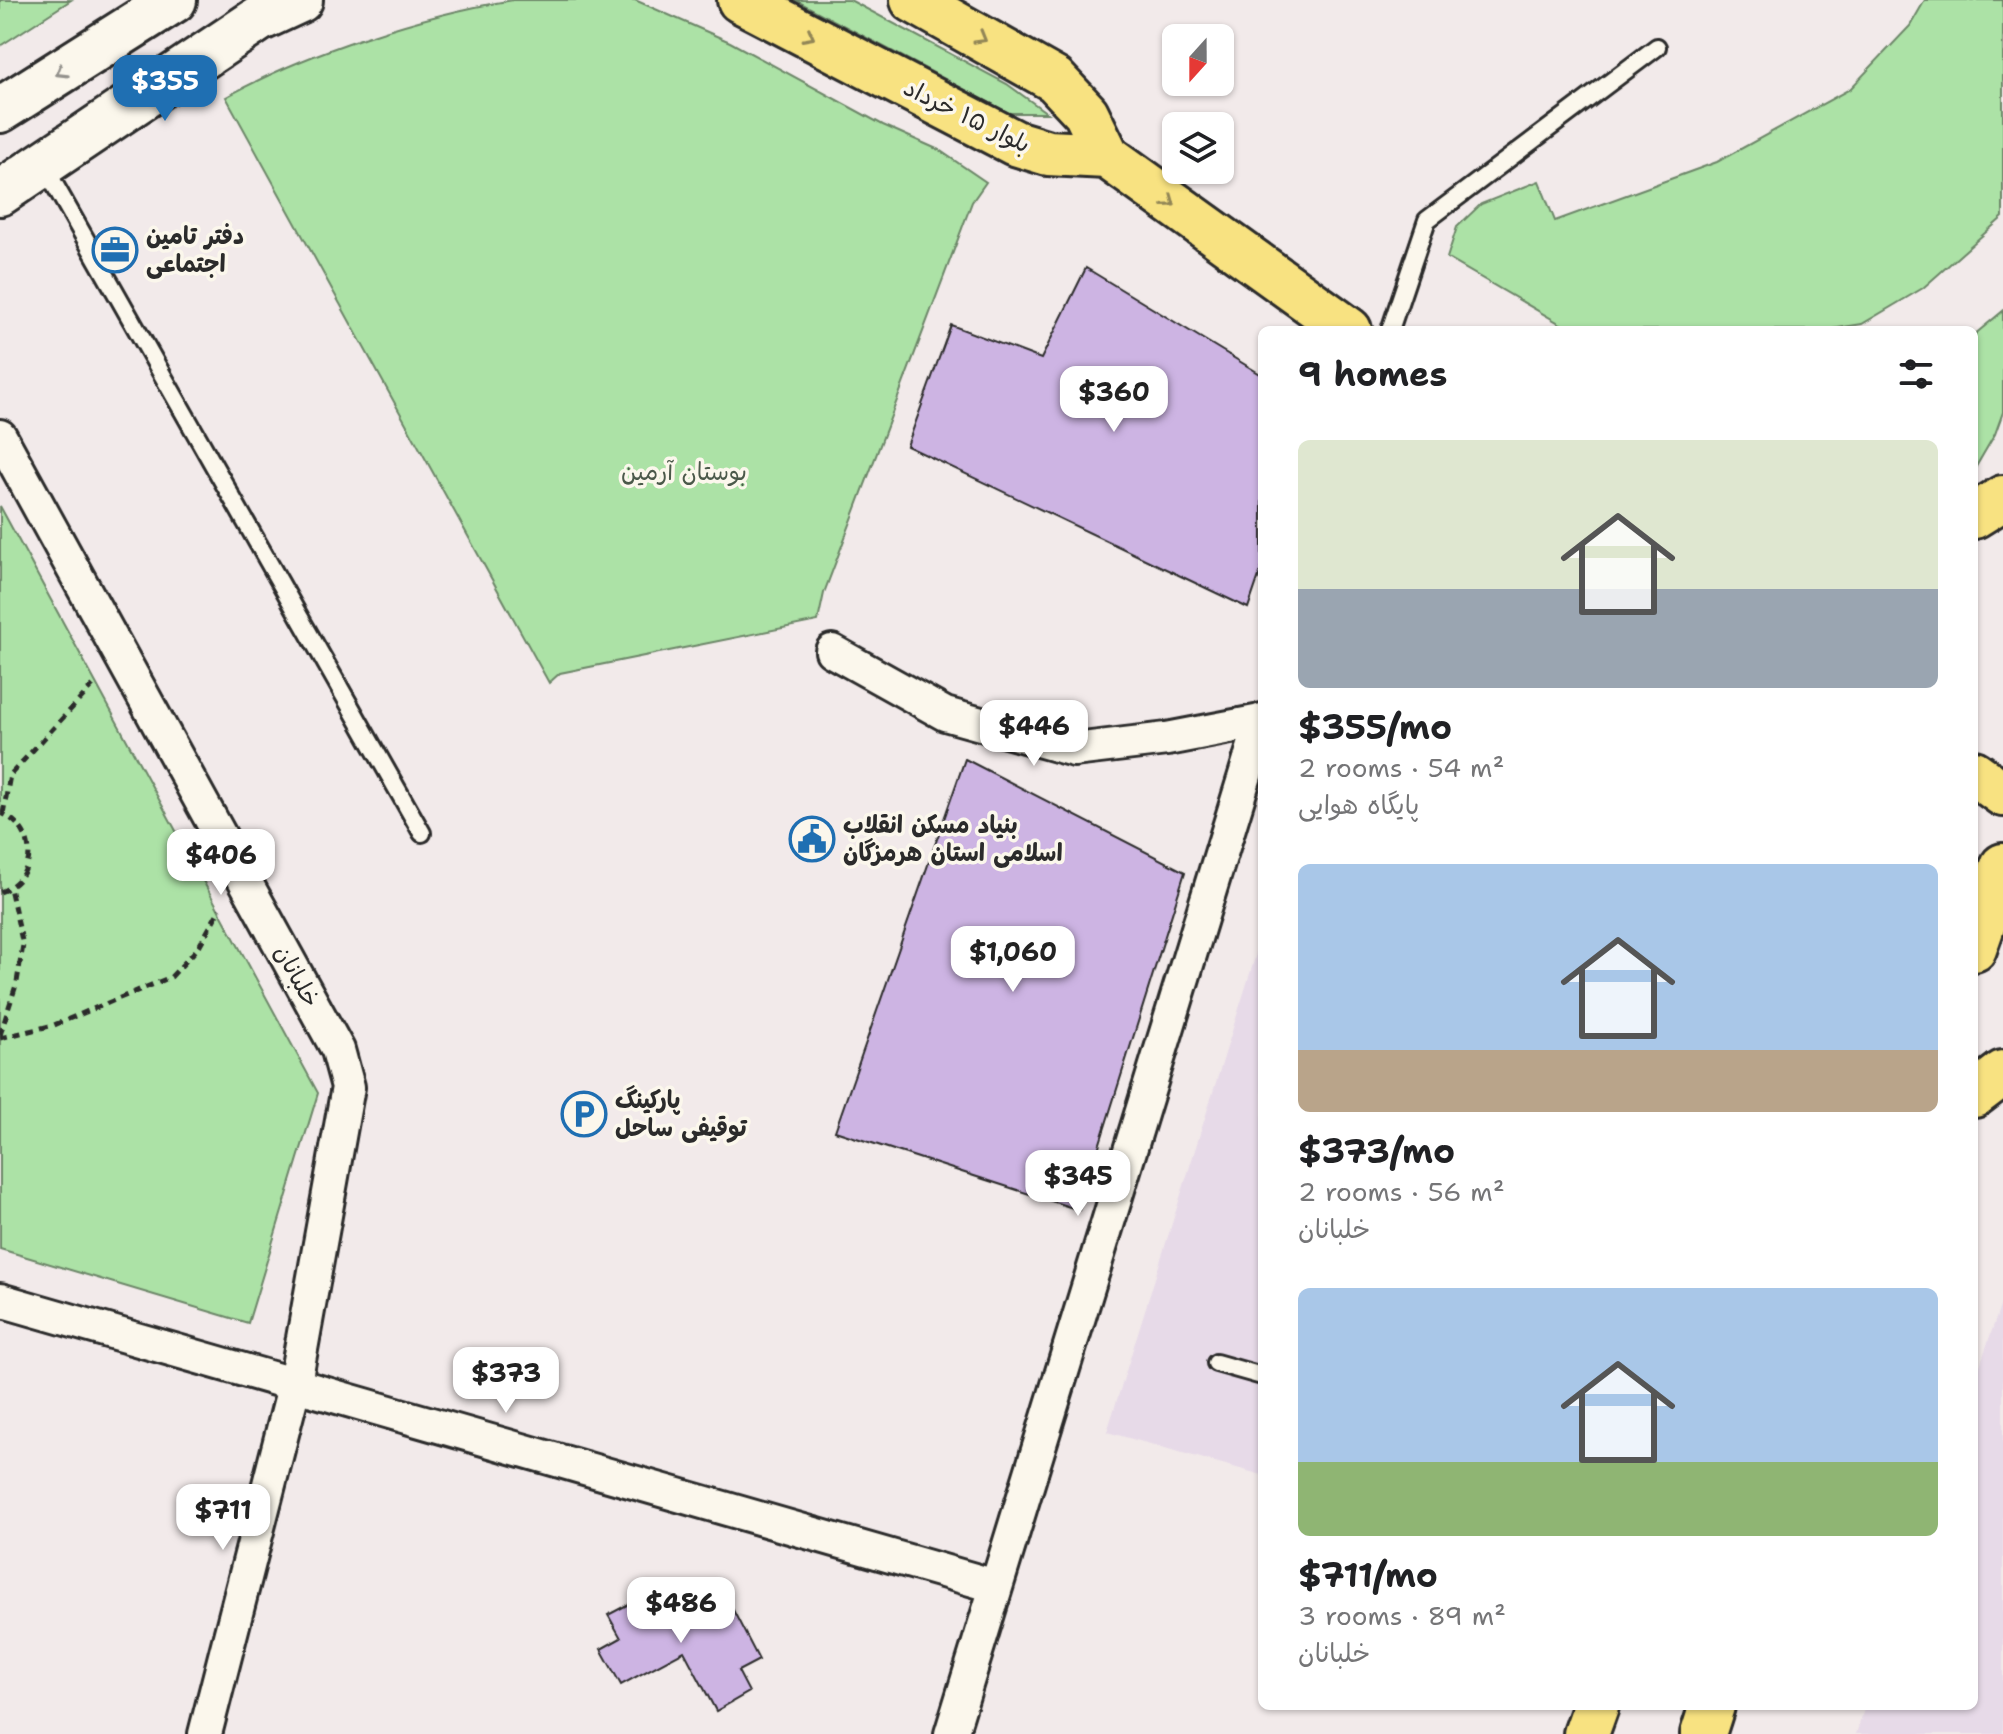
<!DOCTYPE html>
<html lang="en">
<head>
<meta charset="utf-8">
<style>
  :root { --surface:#fff; --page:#f6f6f6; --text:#202124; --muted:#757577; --accent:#1f6fb2 }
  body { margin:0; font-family:"Shantell Sans","Playpen Sans Arabic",sans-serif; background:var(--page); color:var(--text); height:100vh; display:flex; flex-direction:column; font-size:30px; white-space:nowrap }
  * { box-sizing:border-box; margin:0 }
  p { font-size:26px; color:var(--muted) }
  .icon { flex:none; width:44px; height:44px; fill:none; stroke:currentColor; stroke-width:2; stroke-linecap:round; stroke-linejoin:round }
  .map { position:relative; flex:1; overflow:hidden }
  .sheet { position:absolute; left:1258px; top:326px; width:720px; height:1384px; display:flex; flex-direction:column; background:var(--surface); border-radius:12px; box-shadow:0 2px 6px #0004 }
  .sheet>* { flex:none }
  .needle { width:52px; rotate:201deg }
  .fabs { position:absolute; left:1162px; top:24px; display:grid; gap:16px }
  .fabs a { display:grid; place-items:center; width:72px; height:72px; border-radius:12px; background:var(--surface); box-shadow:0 2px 6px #0004; font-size:40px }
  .price { position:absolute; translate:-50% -68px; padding:0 18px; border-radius:16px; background:#fff; color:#222; font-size:26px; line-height:52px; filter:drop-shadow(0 2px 4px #0008) }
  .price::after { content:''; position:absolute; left:50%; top:48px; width:24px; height:18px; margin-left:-12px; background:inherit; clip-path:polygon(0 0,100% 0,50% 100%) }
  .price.on { background:var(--accent); color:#fff }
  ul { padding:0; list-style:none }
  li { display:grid; align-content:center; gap:16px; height:424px; padding:0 40px }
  li span { display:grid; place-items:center; height:248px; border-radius:12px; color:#555 }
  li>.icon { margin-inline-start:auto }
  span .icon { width:144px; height:144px; fill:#fffc; stroke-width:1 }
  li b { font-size:34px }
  h2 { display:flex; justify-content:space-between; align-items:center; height:96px; padding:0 40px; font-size:34px }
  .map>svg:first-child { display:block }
  .built { fill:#e7dae8 }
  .green { fill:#ace2a6; stroke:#6c8668; stroke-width:2 }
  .building { fill:#cdb4e3; stroke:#2b2b2b; stroke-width:2 }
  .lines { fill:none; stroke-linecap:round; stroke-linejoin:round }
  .lane-casing { stroke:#2b2b2b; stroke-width:22 }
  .street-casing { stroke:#2b2b2b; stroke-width:38 }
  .secondary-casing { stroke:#2b2b2b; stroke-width:50 }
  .primary-casing { stroke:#2b2b2b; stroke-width:50 }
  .path { stroke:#2b2b2b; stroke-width:5; stroke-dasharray:8 6; stroke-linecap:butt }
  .lane { stroke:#fbf7ec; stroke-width:16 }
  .street { stroke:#fbf7ec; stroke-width:32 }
  .secondary { stroke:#fbf7ec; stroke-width:44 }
  .primary { stroke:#f8e281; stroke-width:44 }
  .oneway { stroke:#928656 }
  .oneway2 { stroke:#93918c }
  .labels { text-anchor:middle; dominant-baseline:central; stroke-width:7; stroke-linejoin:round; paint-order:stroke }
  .street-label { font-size:24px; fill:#2b2b2b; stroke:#fbf7ec }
  .poi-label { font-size:24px; font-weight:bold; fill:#2b2b2b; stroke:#fbf7ec; text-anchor:start }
  .park-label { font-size:24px; fill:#4b594a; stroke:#fbf7ec }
</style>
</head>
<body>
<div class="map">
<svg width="2003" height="1734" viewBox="0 0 2003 1734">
  <rect width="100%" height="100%" fill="#f2eaea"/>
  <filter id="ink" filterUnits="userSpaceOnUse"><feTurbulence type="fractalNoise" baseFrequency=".0125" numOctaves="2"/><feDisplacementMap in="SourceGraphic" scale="16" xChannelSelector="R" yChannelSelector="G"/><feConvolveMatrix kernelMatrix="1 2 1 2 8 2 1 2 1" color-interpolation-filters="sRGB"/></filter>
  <g filter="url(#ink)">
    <path class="built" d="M1262,935V1475L1107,1432Z
      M2003,1298V1734H1856L1865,1706H1974V1383Z"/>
    <path class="green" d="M0,0H71L0,46Z
      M513,0H635L730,42L883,125L939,150L986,182L972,202L824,593L818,621L560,673L549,683L226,97C307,52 421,15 513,0Z
      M795,0H850L1007,84L1047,113H1009Z
      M1925,0H2003V217L1923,288L1862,324L1826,330H1571L1447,258L1457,227L1481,204L1539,181L1555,221L1717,162L1850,89L1910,26Z
      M2003,311V412L1995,434L1974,470V335Z
      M0,506L318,1093L248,1323L0,1249Z"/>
    <path class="building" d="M1086,268L1262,375V567L1248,608L907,446L951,325L1041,359Z
      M965,759L1185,872L1079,1210L835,1131Z
      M661,1587L670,1605L714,1620L733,1610L759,1660L738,1671L749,1692L716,1711L684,1651L621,1685L601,1649L621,1638L608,1615Z"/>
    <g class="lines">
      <g class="lane-casing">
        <path id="lane" d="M44,166L422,833
          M1390,330L1427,220L1657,47
          M1216,1363L1262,1376"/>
      </g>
      <g class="street-casing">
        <path id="street" d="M0,436L338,1050L348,1087L295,1383L205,1734
          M832,651L945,714L1074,750L1167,739L1261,721
          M0,1300L995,1586
          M951,1734L1262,720"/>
      </g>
      <g class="secondary-casing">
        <path id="secondary" d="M0,110L174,0
          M0,193L259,19L300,0"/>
      </g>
      <g class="primary-casing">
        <path id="primary" d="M740,0L1015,143L1048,153L1107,156L1349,330
          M913,0L1055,80L1086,113L1107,156
          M1974,516L2003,498
          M1974,773L2003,794
          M1974,949L2003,866
          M1974,1095L2003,1073
          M1586,1734L1596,1706
          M1703,1734L1712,1706"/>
      </g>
      <path class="path" d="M3,814L10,775L97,681
        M0,892C39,877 38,829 1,813
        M0,1035L17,982L23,945L10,888
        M0,1038L54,1025L171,977L198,948L220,909"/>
      <use href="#lane" class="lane"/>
      <use href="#street" class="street"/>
      <use href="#secondary" class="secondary"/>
      <use href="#primary" class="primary"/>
    </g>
    <defs><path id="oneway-chevron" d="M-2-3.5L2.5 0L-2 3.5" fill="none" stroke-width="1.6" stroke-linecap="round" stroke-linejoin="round" transform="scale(2)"/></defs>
    <g class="oneway">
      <use href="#oneway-chevron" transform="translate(809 36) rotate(28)"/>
      <use href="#oneway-chevron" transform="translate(981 38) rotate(30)"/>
      <use href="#oneway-chevron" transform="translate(1170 202) rotate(36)"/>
    </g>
    <use class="oneway2" href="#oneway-chevron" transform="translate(61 72) rotate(148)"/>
  </g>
  <defs>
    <g id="office-ring" transform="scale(2.3)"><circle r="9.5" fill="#fbf7ec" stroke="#1f6fb2" stroke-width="1.5"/><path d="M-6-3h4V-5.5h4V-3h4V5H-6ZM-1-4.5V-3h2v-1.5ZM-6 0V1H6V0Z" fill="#1f6fb2"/></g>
    <g id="civic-ring" transform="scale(2.3)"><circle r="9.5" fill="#fbf7ec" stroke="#1f6fb2" stroke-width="1.5"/><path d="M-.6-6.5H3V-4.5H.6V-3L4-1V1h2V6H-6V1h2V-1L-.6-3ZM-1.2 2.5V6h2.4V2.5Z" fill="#1f6fb2"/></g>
    <g id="parking-ring" transform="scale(2.3)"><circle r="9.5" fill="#fbf7ec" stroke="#1f6fb2" stroke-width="1.5"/><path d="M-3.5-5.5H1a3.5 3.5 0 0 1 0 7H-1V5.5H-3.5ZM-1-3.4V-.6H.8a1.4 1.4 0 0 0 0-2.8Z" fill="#1f6fb2"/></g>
  </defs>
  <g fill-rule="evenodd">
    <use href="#office-ring" x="115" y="250"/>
    <use href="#civic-ring" x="812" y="839"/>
    <use href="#parking-ring" x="584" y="1114"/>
  </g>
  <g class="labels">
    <g class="street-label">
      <text transform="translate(967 116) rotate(26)">بلوار ۱۵ خرداد</text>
      <text transform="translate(297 976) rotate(61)">خلبانان</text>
    </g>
    <g class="poi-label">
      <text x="146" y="236">دفتر تامین<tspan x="146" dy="28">اجتماعی</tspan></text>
      <text x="843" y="825">بنیاد مسکن انقلاب<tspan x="843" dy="28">اسلامی استان هرمزگان</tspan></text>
      <text x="615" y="1100">پارکینگ<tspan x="615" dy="28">توقیفی ساحل</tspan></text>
    </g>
    <g class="park-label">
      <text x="684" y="472">بوستان آرمین</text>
    </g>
  </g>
</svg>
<div class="fabs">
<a><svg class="needle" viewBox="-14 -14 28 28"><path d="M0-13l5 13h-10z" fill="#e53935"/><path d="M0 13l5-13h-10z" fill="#757577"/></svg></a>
<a><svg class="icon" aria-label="layers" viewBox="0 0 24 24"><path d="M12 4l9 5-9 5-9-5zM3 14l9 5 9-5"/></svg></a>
</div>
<b class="price on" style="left:165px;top:123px">$355</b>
<b class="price" style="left:1114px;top:434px">$360</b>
<b class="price" style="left:1034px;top:768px">$446</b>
<b class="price" style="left:221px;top:897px">$406</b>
<b class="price" style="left:1013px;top:994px">$1,060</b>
<b class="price" style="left:1078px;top:1218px">$345</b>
<b class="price" style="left:506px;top:1415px">$373</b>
<b class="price" style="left:223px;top:1552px">$711</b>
<b class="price" style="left:681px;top:1645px">$486</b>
<section class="sheet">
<h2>9 homes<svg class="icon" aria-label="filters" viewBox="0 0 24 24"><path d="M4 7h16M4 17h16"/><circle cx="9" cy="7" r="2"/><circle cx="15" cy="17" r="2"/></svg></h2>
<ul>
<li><span style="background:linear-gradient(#dfe7d0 60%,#9aa5b1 0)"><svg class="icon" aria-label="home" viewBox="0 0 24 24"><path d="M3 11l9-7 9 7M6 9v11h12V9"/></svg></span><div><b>$355/mo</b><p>2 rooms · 54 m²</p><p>پایگاه هوایی</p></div></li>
<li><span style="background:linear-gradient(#a9c7e8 75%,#b9a48a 0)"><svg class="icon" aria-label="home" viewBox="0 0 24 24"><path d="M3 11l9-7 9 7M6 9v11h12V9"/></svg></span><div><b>$373/mo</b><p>2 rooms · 56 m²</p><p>خلبانان</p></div></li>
<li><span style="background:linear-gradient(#a9c7e8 70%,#8fb573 0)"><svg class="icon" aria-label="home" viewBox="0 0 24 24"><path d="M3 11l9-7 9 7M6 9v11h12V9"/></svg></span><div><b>$711/mo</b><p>3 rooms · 89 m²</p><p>خلبانان</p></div></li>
</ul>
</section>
</div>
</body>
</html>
